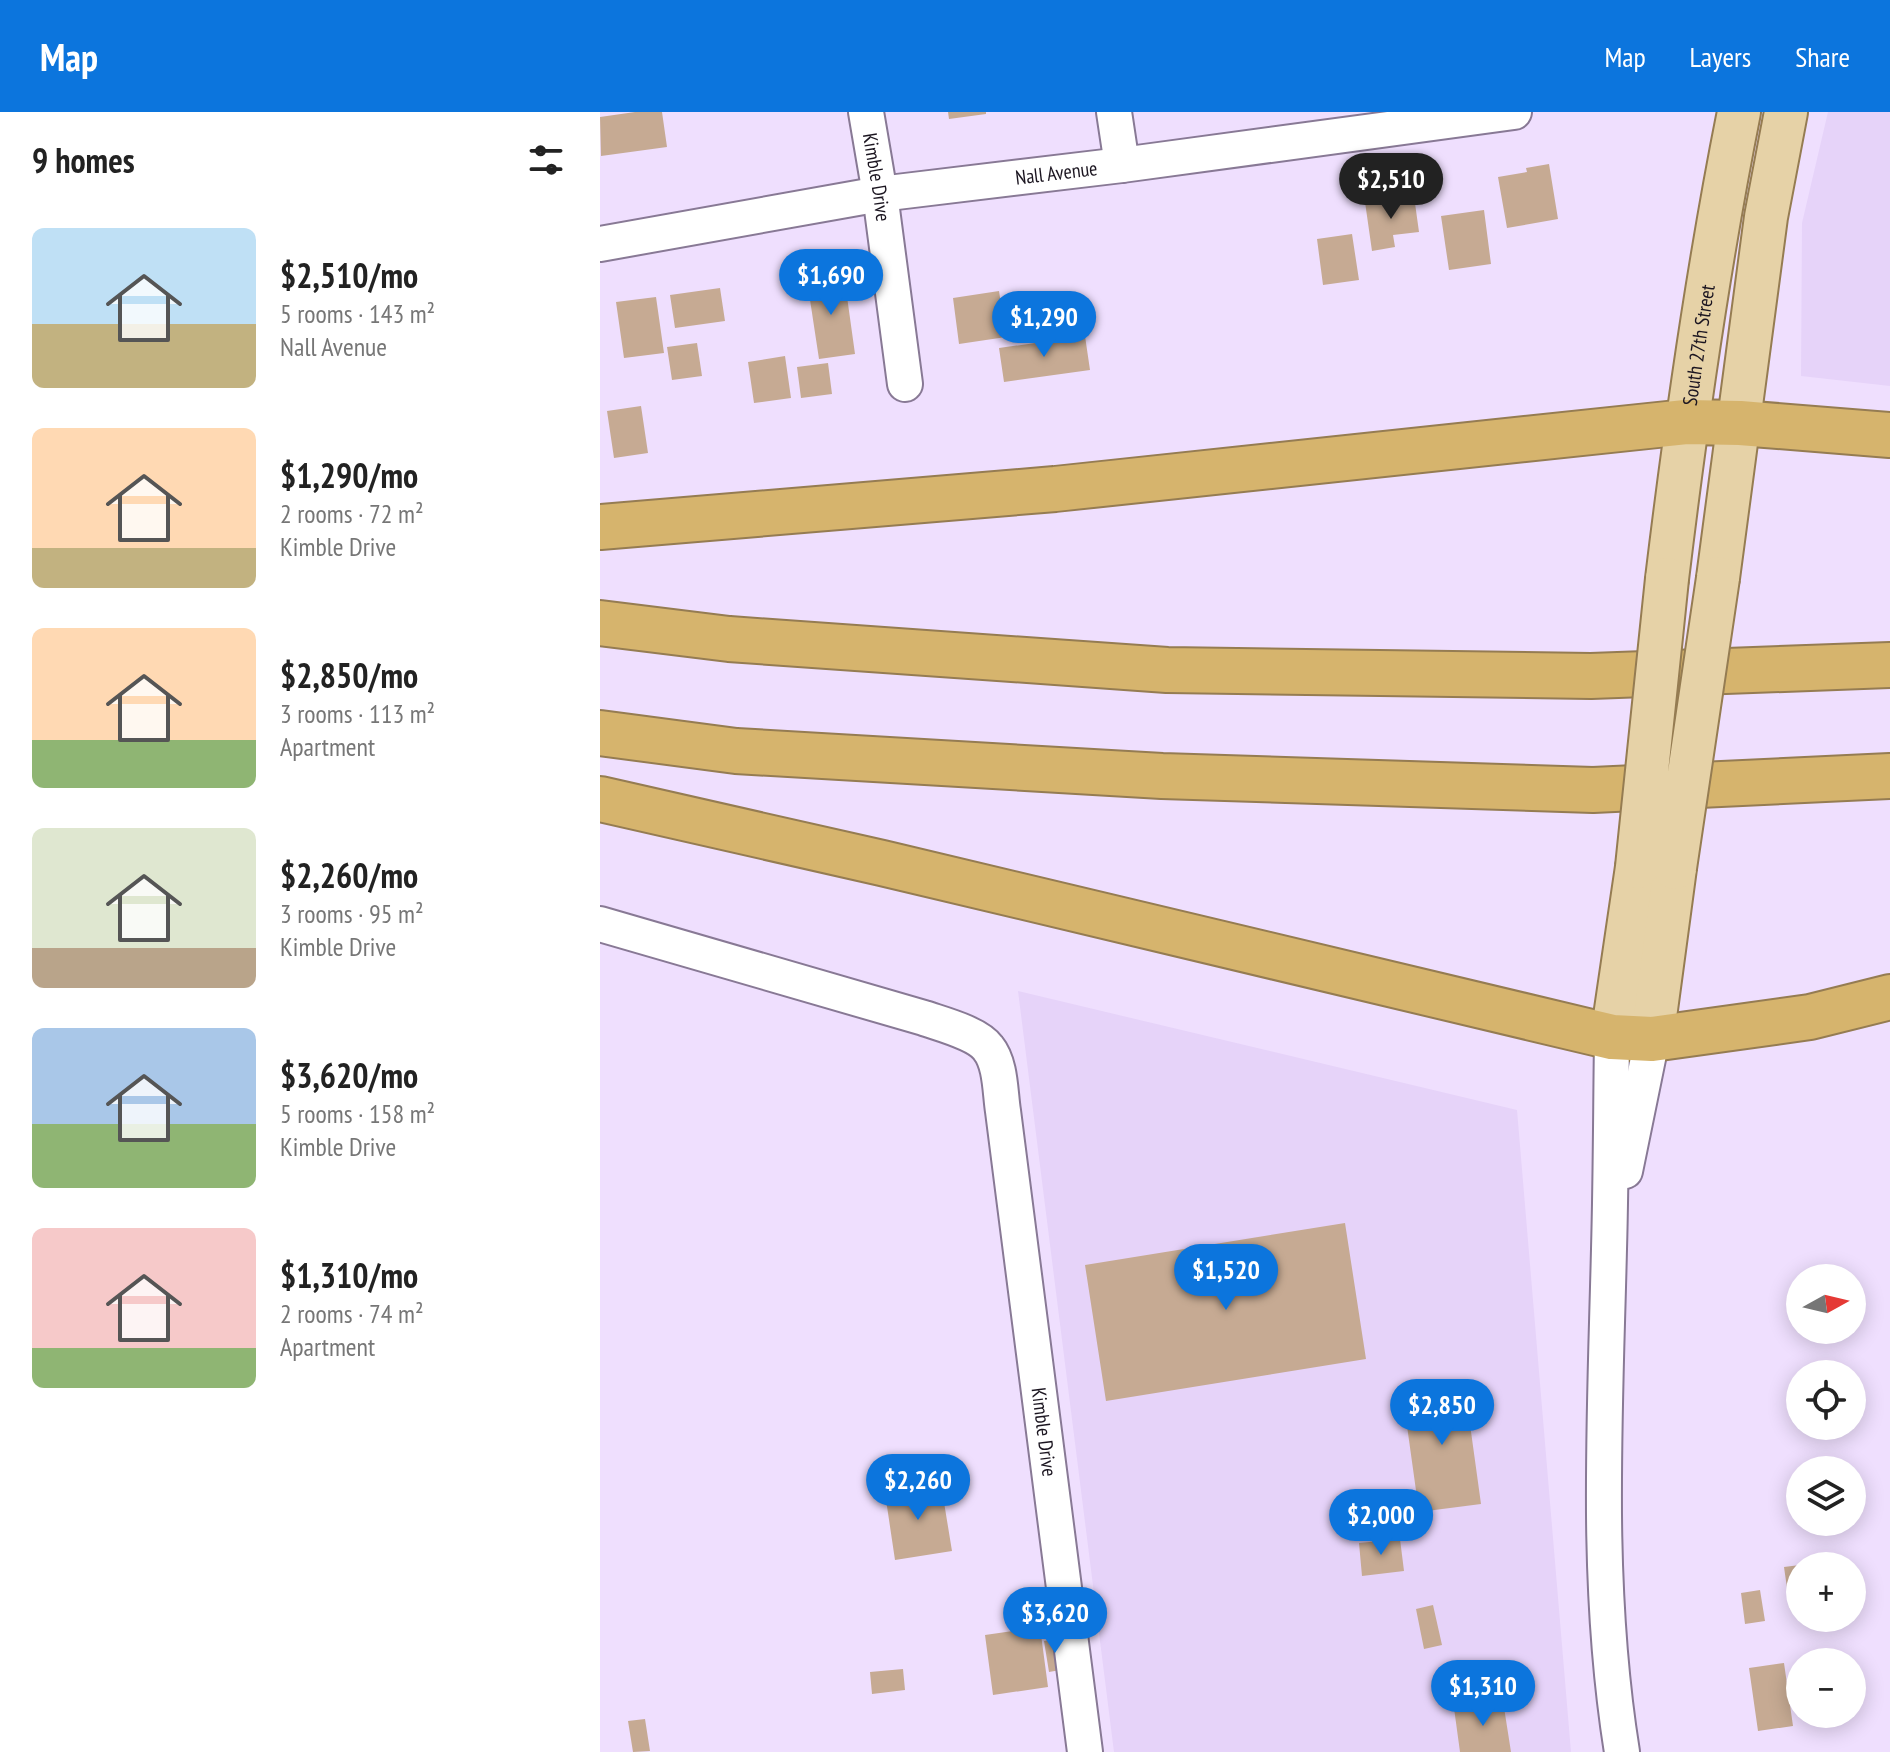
<!DOCTYPE html>
<html lang="en">
<head>
<meta charset="utf-8">
<style>
  :root { --surface:#fff; --page:#f2f2f2; --text:#222; --muted:#767676; --accent:#0c75dd }
  body { margin:0; font-family:"PT Sans Narrow",sans-serif; background:var(--page); color:var(--text); height:100vh; display:flex; flex-direction:column; font-size:30px; white-space:nowrap }
  * { box-sizing:border-box; margin:0 }
  p { font-size:26px; color:var(--muted) }
  .icon { flex:none; width:44px; height:44px; fill:none; stroke:currentColor; stroke-width:2; stroke-linecap:round; stroke-linejoin:round }
  .map { position:relative; flex:1; overflow:hidden }
  .drawer { display:flex; flex-direction:column; background:var(--surface); width:600px }
  .drawer>* { flex:none }
  .needle { width:52px; rotate:82deg }
  .tools { position:absolute; left:1186px; top:1152px; display:grid; gap:16px }
  .tools a { display:grid; place-items:center; width:80px; height:80px; border-radius:50%; background:var(--surface); box-shadow:0 4px 20px #0003; font-size:40px }
  .price { position:absolute; translate:-50% -68px; padding:0 18px; border-radius:28px; background:var(--accent); color:#fff; font-size:26px; line-height:52px; filter:drop-shadow(0 2px 4px #0008) }
  .price::after { content:''; position:absolute; left:50%; top:48px; width:24px; height:18px; margin-left:-12px; background:inherit; clip-path:polygon(0 0,100% 0,50% 100%) }
  .price.selected { background:#222; color:#fff }
  ul { padding:0; list-style:none }
  li { display:flex; align-items:center; gap:24px; height:200px; padding:0 32px }
  li span { display:grid; place-items:center; flex:none; width:224px; height:160px; border-radius:12px; color:#555 }
  li>.icon { margin-inline-start:auto }
  span .icon { width:96px; height:96px; fill:#fffc; stroke-width:1 }
  li b { font-size:34px }
  h2 { display:flex; justify-content:space-between; align-items:center; height:96px; padding:0 32px; font-size:34px }
  header { display:flex; align-items:center; gap:48px; box-sizing:border-box; height:112px; padding:0 40px; background:var(--accent); color:#fff }
  header strong { font-size:38px }
  nav { display:flex; gap:44px; margin-inline-start:auto; font-size:28px }
  main { display:flex; flex:1; min-height:0 }
  .map>svg:first-child { display:block }
  .built { fill:#e6d3f9 }
  .building { fill:#c6aa93 }
  .lines { fill:none; stroke-linecap:round; stroke-linejoin:round }
  .minor-casing { stroke:#887995; stroke-width:38 }
  .major-casing { stroke:#957c52; stroke-width:46 }
  .highway-casing { stroke:#957c52; stroke-width:48 }
  .minor { stroke:#fff; stroke-width:34 }
  .major { stroke:#e6d2a7; stroke-width:42 }
  .highway { stroke:#d6b46d; stroke-width:44 }
  .major-bridge-casing { stroke:#957c52; stroke-width:46; stroke-linecap:butt }
  .major-bridge { stroke:#e6d2a7; stroke-width:42 }
  .labels { text-anchor:middle; dominant-baseline:central; stroke-width:6; stroke-linejoin:round; paint-order:stroke }
  .street-label { font-size:20px; fill:#1b1520; stroke:#fff }
</style>
</head>
<body>
<header>
<strong>Map</strong>
<nav><a>Map</a><a>Layers</a><a>Share</a></nav>
</header>
<main>
<section class="drawer">
<h2>9 homes<svg class="icon" aria-label="filters" viewBox="0 0 24 24"><path d="M4 7h16M4 17h16"/><circle cx="9" cy="7" r="2"/><circle cx="15" cy="17" r="2"/></svg></h2>
<ul>
<li><span style="background:linear-gradient(#bfe0f5 60%,#c2b280 0)"><svg class="icon" aria-label="home" viewBox="0 0 24 24"><path d="M3 11l9-7 9 7M6 9v11h12V9"/></svg></span><div><b>$2,510/mo</b><p>5 rooms · 143 m²</p><p>Nall Avenue</p></div></li>
<li><span style="background:linear-gradient(#ffd9b3 75%,#c2b280 0)"><svg class="icon" aria-label="home" viewBox="0 0 24 24"><path d="M3 11l9-7 9 7M6 9v11h12V9"/></svg></span><div><b>$1,290/mo</b><p>2 rooms · 72 m²</p><p>Kimble Drive</p></div></li>
<li><span style="background:linear-gradient(#ffd9b3 70%,#8fb573 0)"><svg class="icon" aria-label="home" viewBox="0 0 24 24"><path d="M3 11l9-7 9 7M6 9v11h12V9"/></svg></span><div><b>$2,850/mo</b><p>3 rooms · 113 m²</p><p>Apartment</p></div></li>
<li><span style="background:linear-gradient(#dfe7d0 75%,#b9a48a 0)"><svg class="icon" aria-label="home" viewBox="0 0 24 24"><path d="M3 11l9-7 9 7M6 9v11h12V9"/></svg></span><div><b>$2,260/mo</b><p>3 rooms · 95 m²</p><p>Kimble Drive</p></div></li>
<li><span style="background:linear-gradient(#a9c7e8 60%,#8fb573 0)"><svg class="icon" aria-label="home" viewBox="0 0 24 24"><path d="M3 11l9-7 9 7M6 9v11h12V9"/></svg></span><div><b>$3,620/mo</b><p>5 rooms · 158 m²</p><p>Kimble Drive</p></div></li>
<li><span style="background:linear-gradient(#f6c9c9 75%,#8fb573 0)"><svg class="icon" aria-label="home" viewBox="0 0 24 24"><path d="M3 11l9-7 9 7M6 9v11h12V9"/></svg></span><div><b>$1,310/mo</b><p>2 rooms · 74 m²</p><p>Apartment</p></div></li>
</ul>
</section>
<div class="map">
<svg width="1290" height="1640" viewBox="0 0 1290 1640">
  <rect width="100%" height="100%" fill="#efdffe"/>
  <path class="built" d="M1228,0H1290V274L1201,264L1202,111Z
    M418,879L917,998L971,1640H514Z"/>
  <path class="building" d="M35,0H62L67,35L1,44L0,5Z
    M348,0H386V2L349,7Z
    M949,52L958,107L907,116L898,65L927,60L926,56Z
    M814,84L819,120L793,123L795,135L772,139L765,90Z
    M884,98L891,152L849,158L841,104Z
    M752,122L759,168L723,173L717,127Z
    M244,163L255,242L219,247L207,168Z
    M120,176L125,209L75,216L70,183Z
    M399,179L406,225L359,232L353,186Z
    M56,185L64,241L24,246L16,190Z
    M485,224L490,258L404,270L399,236Z
    M97,231L102,264L72,268L67,235Z
    M185,244L191,286L154,291L148,250Z
    M228,251L232,282L201,286L197,255Z
    M41,294L48,341L14,346L7,299Z
    M745,1111L766,1247L506,1289L485,1153Z
    M864,1269L881,1392L819,1400L802,1278Z
    M341,1372L352,1439L295,1448L285,1381Z
    M800,1427L804,1459L762,1464L759,1431Z
    M1200,1453V1496L1190,1497L1184,1455Z
    M1160,1478L1165,1509L1145,1512L1141,1481Z
    M833,1493L842,1533L824,1537L816,1497Z
    M440,1515L448,1575L393,1583L385,1523Z
    M461,1526L466,1557L449,1560L444,1529Z
    M1184,1551L1193,1614L1158,1619L1149,1556Z
    M303,1557L305,1578L272,1582L270,1560Z
    M903,1589L911,1640H860L854,1596Z
    M45,1607L50,1639L33,1640L28,1609Z"/>
  <g class="lines">
    <g class="minor-casing">
      <g id="minor">
        <path id="s1" d="M266,0L280,82L305,272"/>
        <path d="M514,0L522,53"/>
        <path id="s2" d="M0,132L280,82L522,53L914,0"/>
        <path id="s3" d="M0,812L324,906C341,912 377,921 388,936C401,952 400,980 403,999L485,1640"/>
        <path d="M1012,925C1011,996 1011,1066 1009,1137C1005,1305 995,1473 1022,1640"/>
        <path d="M1025,1059L1052,927"/>
      </g>
    </g>
    <g class="major-casing">
      <g id="major">
        <path d="M1118,466L1166,105L1186,0"/>
        <path id="s4" d="M1067,467C1086,310 1108,155 1139,0"/>
        <path d="M1012,925L1037,755"/>
        <path d="M1052,927L1075,756"/>
      </g>
    </g>
    <g class="highway-casing">
      <path id="highway" d="M0,415L455,377L1086,310L1140,311L1290,323
        M0,511L129,527L567,558L991,564L1290,553
        M0,621L136,639L562,664L993,678L1290,664
        M0,687L282,751L1012,925L1052,927L1210,905L1290,885"/>
    </g>
    <use href="#minor" class="minor"/>
    <use href="#major" class="major"/>
    <use href="#highway" class="highway"/>
    <g class="major-bridge-casing">
      <path id="major-bridge" d="M1037,755L1067,467
        M1075,756L1118,466"/>
    </g>
    <use href="#major-bridge" class="major-bridge"/>
  </g>
  <g class="labels">
    <g class="street-label">
      <text stroke="none"><textPath href="#s2" startOffset="462">Nall Avenue</textPath></text>
      <text stroke="none"><textPath href="#s1" startOffset="66">Kimble Drive</textPath></text>
      <text stroke="none"><textPath href="#s4" startOffset="236">South 27th Street</textPath></text>
      <text stroke="none"><textPath href="#s3" startOffset="798">Kimble Drive</textPath></text>
    </g>
  </g>
</svg>
<div class="tools">
<a><svg class="needle" viewBox="-14 -14 28 28"><path d="M0-13l5 13h-10z" fill="#e53935"/><path d="M0 13l5-13h-10z" fill="#767676"/></svg></a>
<a><svg class="icon" aria-label="locate" viewBox="0 0 24 24"><circle cx="12" cy="12" r="6"/><path d="M12 2v4M12 18v4M2 12h4M18 12h4"/></svg></a>
<a><svg class="icon" aria-label="layers" viewBox="0 0 24 24"><path d="M12 4l9 5-9 5-9-5zM3 14l9 5 9-5"/></svg></a>
<a>+</a>
<a>−</a>
</div>
<b class="price selected" style="left:791px;top:109px">$2,510</b>
<b class="price" style="left:231px;top:205px">$1,690</b>
<b class="price" style="left:444px;top:247px">$1,290</b>
<b class="price" style="left:626px;top:1200px">$1,520</b>
<b class="price" style="left:842px;top:1335px">$2,850</b>
<b class="price" style="left:318px;top:1410px">$2,260</b>
<b class="price" style="left:781px;top:1445px">$2,000</b>
<b class="price" style="left:455px;top:1543px">$3,620</b>
<b class="price" style="left:883px;top:1616px">$1,310</b>
</div>
</main>
</body>
</html>
